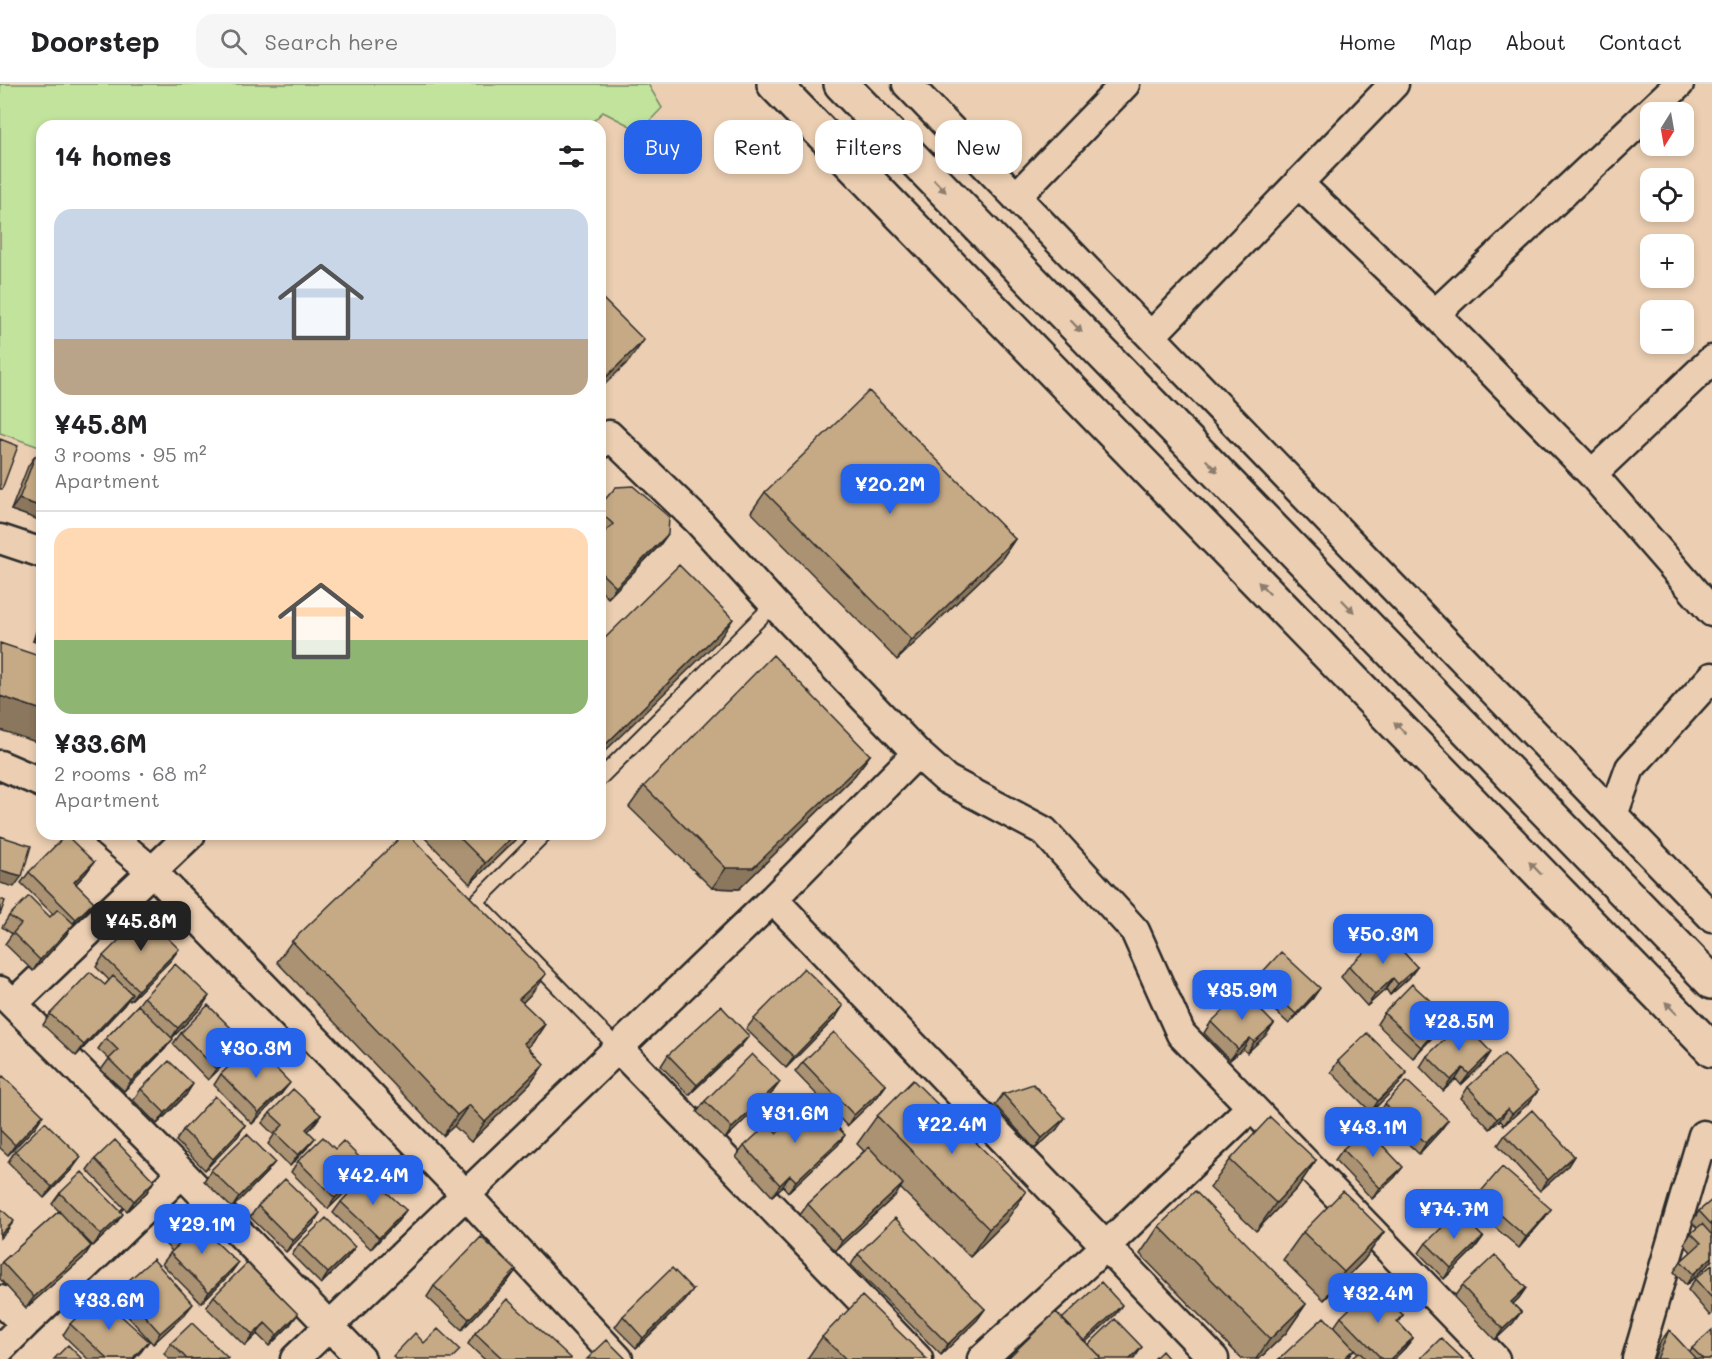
<!DOCTYPE html>
<html lang="en">
<head>
<meta charset="utf-8">
<style>
  :root { --surface:#fff; --page:#f6f6f6; --text:#202124; --muted:#757577; --line:#e0e0e0; --accent:#2563eb }
  body { margin:0; font-family:Mali,sans-serif; background:var(--page); color:var(--text); height:100vh; display:flex; flex-direction:column; font-size:22px; white-space:nowrap }
  * { box-sizing:border-box; margin:0 }
  p { font-size:20px; color:var(--muted) }
  .icon { flex:none; width:33px; height:33px; fill:none; stroke:currentColor; stroke-width:2; stroke-linecap:round; stroke-linejoin:round }
  .map { position:relative; flex:1; overflow:hidden }
  .drawer { position:absolute; left:36px; top:36px; width:570px; height:720px; display:flex; flex-direction:column; background:var(--surface); border-radius:18px; box-shadow:0 3px 9px #0003 }
  .drawer>* { flex:none }
  .guide { position:absolute; left:624px; top:36px; width:570px; height:54px; display:flex; gap:12px }
  .needle { width:39px; rotate:191deg }
  .tools { position:absolute; left:1640px; top:18px; display:grid; gap:12px }
  .tools a { display:grid; place-items:center; width:54px; height:54px; border-radius:12px; background:var(--surface); box-shadow:0 3px 9px #0003; font-size:30px }
  .price { position:absolute; translate:-50% -51px; padding:0 14px; border-radius:12px; background:var(--accent); color:#fff; font-size:20px; line-height:39px; filter:drop-shadow(0 2px 3px #0008) }
  .price::after { content:''; position:absolute; left:50%; top:36px; width:18px; height:14px; margin-left:-9px; background:inherit; clip-path:polygon(0 0,100% 0,50% 100%) }
  .price.current { background:#222; color:#fff }
  ul { padding:0; list-style:none }
  li { display:grid; align-content:center; gap:12px; height:318px; padding:0 18px }
  li+li { border-top:2px solid var(--line) }
  li span { display:grid; place-items:center; height:186px; border-radius:18px; color:#555 }
  li>.icon { margin-inline-start:auto }
  span .icon { width:108px; height:108px; fill:#fffc; stroke-width:1 }
  li b { font-size:26px }
  h2 { display:flex; justify-content:space-between; align-items:center; height:72px; padding:0 18px; font-size:26px }
  .pill { padding:0 21px; border-radius:18px; background:var(--surface); box-shadow:0 3px 9px #0003; font-size:21px; line-height:54px }
  .pill.current { background:var(--accent); color:#fff }
  header { display:flex; align-items:center; gap:36px; box-sizing:border-box; height:84px; padding:0 30px; background:var(--surface); border-bottom:2px solid var(--line) }
  header strong { font-size:28px }
  nav { display:flex; gap:33px; margin-inline-start:auto; font-size:21px }
  .search { width:420px; height:54px; background:var(--page); display:flex; align-items:center; gap:15px; box-sizing:border-box; padding:0 21px; border-radius:18px; color:var(--muted); font-size:22px }
  .map>svg:first-child { display:block }
  .green { fill:#c1e39c; stroke:#768764; stroke-width:1.5 }
  .lines { fill:none; stroke-linecap:round; stroke-linejoin:round }
  .service-casing { stroke:#2b2b2b; stroke-width:18 }
  .minor-casing { stroke:#2b2b2b; stroke-width:33 }
  .tertiary-casing { stroke:#2b2b2b; stroke-width:38 }
  .service { stroke:#eccfb2; stroke-width:14 }
  .minor { stroke:#eccfb2; stroke-width:28 }
  .tertiary { stroke:#eccfb2; stroke-width:33 }
  .wall { fill:#aa9272; stroke:#2b2b2b; stroke-width:1.5 }
  .shaded-wall { fill:#8b775d; stroke:#2b2b2b; stroke-width:1.5 }
  .building { fill:#c6aa85; stroke:#2b2b2b; stroke-width:1.5 }
  .oneway { fill:#8c7d6e }
</style>
</head>
<body>
<header>
<strong>Doorstep</strong>
<div class="search"><svg class="icon" aria-label="search" viewBox="0 0 24 24"><circle cx="10" cy="10" r="6"/><path d="M15 15l6 6"/></svg>Search here</div>
<nav><a>Home</a><a>Map</a><a>About</a><a>Contact</a></nav>
</header>
<div class="map">
<svg width="1712" height="1275" viewBox="0 0 1712 1275">
  <rect width="100%" height="100%" fill="#eccfb2"/>
  <filter id="ink" filterUnits="userSpaceOnUse"><feTurbulence type="fractalNoise" baseFrequency=".0167" numOctaves="2"/><feDisplacementMap in="SourceGraphic" scale="12" xChannelSelector="R" yChannelSelector="G"/><feConvolveMatrix kernelMatrix="1 2 1 2 8 2 1 2 1" color-interpolation-filters="sRGB"/></filter>
  <g filter="url(#ink)">
    <path class="green" d="M0,0H648L662,24L640,47L603,28L588,42H42V364L0,349Z"/>
    <g class="lines">
      <g class="service-casing">
        <path id="service" d="M600,694L774,520
          M544,750L476,818L619,965"/>
      </g>
      <g class="minor-casing">
        <path id="minor" d="M907,0L1712,833
          M1298,99L1435,230L1592,390L1712,528
          M1016,113L1125,0
          M1435,230L1679,0
          M1151,252L1394,0
          M1592,390L1712,276
          M0,455L42,469
          M917,669L946,695L1044,747L1135,847L1181,950L1495,1275
          M0,681L42,699
          M1613,731L1630,684L1712,593
          M108,750L153,788L464,1109L618,1275
          M773,815L1214,1275
          M0,907L182,1089L361,1275
          M13,920L191,750
          M619,965L918,1275
          M0,1216L25,1240L0,1265
          M25,1240L182,1089
          M295,1275L773,815L917,669L774,520L699,438L609,351L600,360
          M982,1275L1106,1162L1251,1023
          M1637,1275L1703,1051L1712,1061"/>
      </g>
      <g class="tertiary-casing">
        <path id="tertiary" d="M774,0L1712,966
          M841,0L1712,898"/>
      </g>
      <use href="#service" class="service"/>
      <use href="#minor" class="minor"/>
      <use href="#tertiary" class="tertiary"/>
    </g>
    <path class="wall" d="M35,372L42,437L11,426L28,382Z
      M765,408L1015,455L1001,476L897,576L751,428Z
      M600,421L660,461L608,514L600,506V453L604,449L600,446Z
      M42,529V560L33,557Z
      M870,671L855,691L739,805L712,804L629,723L644,702Z
      M421,750H521L470,800Z
      M94,778L86,789L76,800L86,828L71,843L66,851L33,887L5,860L12,850L2,843L9,832L50,833L53,830L21,799L29,788Z
      M292,857L531,910L522,919L545,940L531,961L528,963L544,980L530,1000L471,1058L454,1042L443,1052L277,878Z
      M103,872L171,876L130,917L128,915L124,921L76,972L43,941L50,930L105,901L109,896L96,883Z
      M1349,882L1417,883L1409,894L1390,911L1386,905L1367,922L1341,893Z
      M1257,894L1313,914L1289,940L1250,904Z
      M144,913L202,923L172,954L165,965L124,1007L101,986L109,975L98,965L106,954L138,921Z
      M1384,929L1448,933L1441,944L1413,974L1377,940Z
      M836,933L786,984L746,945L754,935Z
      M1211,938L1274,940L1266,951L1247,969L1243,965L1230,976L1204,949Z
      M181,949L236,968L208,996L173,960Z
      M741,962L689,1011L661,982L668,971Z
      M1491,968L1484,979L1461,1001L1456,995L1443,1007L1420,983L1427,972Z
      M1338,977L1399,1000L1371,1028L1331,988Z
      M803,978L886,1001L878,1012L847,1042L795,988Z
      M221,990L282,1009L252,1040L214,1001Z
      M0,996L36,1042L8,1071L0,1064Z
      M1468,1003L1530,1018L1504,1041L1500,1036L1490,1045L1461,1014Z
      M141,1005L186,1011L157,1040L133,1016Z
      M772,1009L725,1055L697,1028L705,1017Z
      M1003,1010L1057,1045L1035,1065L995,1021Z
      M1385,1020L1448,1036L1440,1047L1419,1070L1378,1031Z
      M270,1029L321,1031L313,1042L308,1047L307,1064L290,1082L268,1060L274,1051L262,1039Z
      M877,1032L1006,1137L970,1173L900,1104L896,1111L835,1167L800,1131L808,1120L864,1067L857,1060Z
      M245,1041L238,1052L205,1086L176,1057L183,1046Z
      M777,1049L838,1061L788,1108L783,1102L772,1112L736,1073L744,1062Z
      M1505,1051L1574,1072L1567,1083L1540,1107L1498,1061Z
      M1343,1065L1395,1093L1372,1115L1335,1076Z
      M15,1067L73,1084L44,1114L8,1078Z
      M95,1075L147,1108L127,1127L87,1086Z
      M1230,1076H1316L1297,1104L1256,1147L1210,1104Z
      M298,1077L361,1093L328,1125L291,1088Z
      M211,1086L267,1088L232,1124L204,1097Z
      M60,1109L115,1141L93,1162L73,1142L91,1162L84,1173L26,1224L0,1195V1181L2,1178L59,1127L52,1120Z
      M1478,1111L1551,1125L1543,1136L1519,1164L1470,1122Z
      M1712,1116V1177L1686,1201L1674,1188L1681,1177L1691,1168L1684,1160L1691,1149L1697,1144L1692,1138L1699,1127Z
      M341,1118L406,1126L398,1137L371,1165L333,1129Z
      M258,1122L313,1140L286,1168L250,1133Z
      M1159,1142L1306,1220L1286,1249L1259,1275H1242L1140,1170Z
      M172,1148L238,1179L230,1190L201,1219L162,1180L172,1167L164,1159Z
      M1303,1148H1384L1364,1176L1324,1216L1283,1176Z
      M1483,1153L1475,1164L1444,1195L1419,1169L1426,1159Z
      M299,1160L347,1174L321,1200L292,1171Z
      M858,1170L985,1225L977,1236L941,1271L851,1181Z
      M1712,1181V1230L1710,1232L1688,1206L1695,1195Z
      M516,1186L508,1197L462,1246L427,1213L434,1202Z
      M1462,1202L1526,1204L1519,1214L1513,1220L1521,1228L1513,1239L1495,1256L1454,1213Z
      M120,1204L185,1230L153,1260L112,1215Z
      M693,1206L685,1217L636,1264L615,1243L623,1232Z
      M214,1212L290,1241L269,1262L257,1250L245,1262L206,1223Z
      M1403,1231L1398,1238L1413,1254L1405,1264L1394,1275H1351L1358,1269L1345,1256L1354,1265L1347,1275H1279L1334,1243L1341,1233Z
      M70,1240L149,1257L134,1275H88L63,1251Z
      M1669,1246L1689,1268L1692,1264L1712,1275H1654L1661,1257Z
      M475,1249L571,1275H484L468,1260Z
      M822,1253L927,1275H807Z
      M171,1259L228,1275H169L164,1270Z"/>
    <path class="shaded-wall" d="M644,256L629,277L600,305V299Z
      M19,415L42,423V437L11,426Z
      M668,450L660,461L608,514L616,503Z
      M1015,455L1001,476L897,576L912,556Z
      M733,535L719,556L600,672V666Z
      M42,544V560L33,557Z
      M0,612L42,626V660L0,646Z
      M870,671L855,691L739,805L712,804L726,784Z
      M515,750H521L470,800L485,779Z
      M94,778L86,789L67,809L74,798Z
      M0,786L22,792L14,803L0,799Z
      M94,818L86,828L71,843L66,851L33,887L40,876L71,843L76,835Z
      M179,865L171,876L130,917L138,906Z
      M1417,883L1409,894L1390,911L1398,900Z
      M546,890L531,910L505,936L519,915Z
      M1393,894L1386,905L1367,922L1375,911Z
      M1320,904L1313,914L1289,940L1296,930Z
      M132,910L124,921L76,972L84,961Z
      M209,912L202,923L171,955L178,944Z
      M843,922L836,933L786,984L794,973Z
      M1448,933L1441,944L1413,974L1421,963Z
      M545,940L531,961L510,980L524,959Z
      M1274,940L1266,951L1247,969L1254,958Z
      M749,952L741,962L689,1011L697,1001Z
      M1250,954L1243,965L1230,976L1238,965Z
      M173,955L165,965L124,1007L131,997Z
      M244,957L236,968L208,996L216,985Z
      M1491,968L1484,979L1461,1001L1469,990Z
      M544,980L530,1000L471,1058L485,1038Z
      M1463,984L1456,995L1443,1007L1451,996Z
      M1407,989L1399,1000L1371,1028L1378,1017Z
      M780,998L772,1009L725,1055L732,1044Z
      M290,999L282,1009L252,1040L259,1029Z
      M193,1000L186,1011L157,1040L165,1029Z
      M886,1001L878,1012L847,1042L854,1031Z
      M1538,1007L1530,1018L1504,1041L1512,1030Z
      M469,1021L454,1042L443,1052L457,1031Z
      M1508,1025L1500,1036L1490,1045L1497,1035Z
      M43,1031L36,1042L8,1071L15,1061Z
      M321,1031L313,1042L299,1056L306,1045Z
      M1065,1034L1057,1045L1035,1065L1042,1054Z
      M1448,1036L1440,1047L1419,1070L1426,1059Z
      M245,1041L238,1052L205,1086L213,1075Z
      M845,1051L838,1061L788,1108L796,1097Z
      M315,1054L307,1064L290,1082L298,1071Z
      M1574,1072L1567,1083L1540,1107L1548,1096Z
      M81,1073L73,1084L44,1114L52,1103Z
      M1316,1076L1297,1104L1256,1147L1276,1119Z
      M275,1078L267,1088L232,1124L239,1113Z
      M368,1082L361,1093L328,1125L335,1114Z
      M1403,1083L1395,1093L1372,1115L1380,1104Z
      M790,1091L783,1102L772,1112L780,1101Z
      M154,1097L147,1108L127,1127L134,1117Z
      M903,1100L896,1111L835,1167L842,1157Z
      M1026,1108L1006,1137L970,1173L989,1145Z
      M1551,1125L1543,1136L1519,1164L1526,1153Z
      M406,1126L398,1137L371,1165L379,1154Z
      M320,1129L313,1140L286,1168L293,1157Z
      M123,1130L115,1141L93,1162L101,1151Z
      M14,1137L6,1148L0,1154V1151Z
      M1384,1148L1364,1176L1324,1216L1344,1188Z
      M1483,1153L1475,1164L1444,1195L1451,1184Z
      M91,1162L84,1173L26,1224L34,1213Z
      M355,1163L347,1174L321,1200L328,1189Z
      M1712,1173V1177L1686,1201L1693,1190Z
      M238,1179L230,1190L201,1219L209,1208Z
      M516,1186L508,1197L462,1246L469,1235Z
      M1526,1204L1519,1214L1503,1229L1511,1218Z
      M693,1206L685,1217L636,1264L643,1254Z
      M193,1220L185,1230L153,1260L160,1249Z
      M1306,1220L1286,1249L1259,1275H1256L1270,1255Z
      M1122,1221L1115,1231L1072,1271L1080,1260Z
      M985,1225L977,1236L941,1271L948,1260Z
      M1521,1228L1513,1239L1495,1256L1503,1245Z
      M298,1230L290,1241L269,1262L277,1251Z
      M265,1239L257,1250L245,1262L253,1251Z
      M1413,1254L1405,1264L1394,1275H1390Z
      M149,1257L141,1268L134,1275H132Z
      M1142,1263L1134,1275H1130Z
      M1354,1265L1347,1275H1343Z"/>
    <path class="building" d="M600,212L644,256L600,299Z
      M869,307L1015,455L912,556L765,408Z
      M0,355L18,362L2,405H0Z
      M35,372L42,374V423L19,415Z
      M633,402L669,433L668,450L616,503L600,488V453L613,440L600,428V421L616,403Z
      M679,481L733,535L600,666V559Z
      M0,559L42,573V626L0,612Z
      M773,571L870,671L753,784H726L644,702Z
      M404,750H408L546,890L519,915L545,940L524,959L544,980L485,1038L469,1021L457,1031L292,857Z
      M456,750H515L485,779Z
      M66,751L94,778L74,798L94,818L76,835L29,788Z
      M0,752L31,762L22,792L0,786Z
      M29,812L50,833L58,825L74,840L40,876L13,849L21,840L9,832Z
      M0,815L5,817L0,831Z
      M144,831L179,865L138,906L103,872Z
      M1386,849L1417,883L1398,900L1393,894L1375,911L1349,882Z
      M1281,868L1320,904L1296,930L1257,894Z
      M175,880L209,912L178,944L144,913Z
      M804,884L843,922L794,973L754,935Z
      M90,888L105,901L113,892L132,910L84,961L50,930Z
      M1412,900L1448,933L1421,963L1384,929Z
      M1243,908L1274,940L1254,958L1250,954L1238,965L1211,938Z
      M138,921L173,955L131,997L109,975L118,966L106,954Z
      M208,921L244,957L216,985L181,949Z
      M721,922L749,952L697,1001L668,971Z
      M1462,938L1491,968L1469,990L1463,984L1451,996L1427,972Z
      M834,948L886,1001L854,1031L803,978Z
      M1367,949L1407,989L1378,1017L1338,977Z
      M252,960L290,999L259,1029L221,990Z
      M752,970L780,998L732,1044L705,1017Z
      M1504,970L1538,1007L1512,1030L1508,1025L1497,1035L1468,1003Z
      M169,977L193,1000L165,1029L141,1005Z
      M3,992L43,1031L15,1061L0,1046V996Z
      M913,996L1026,1108L989,1145L877,1032Z
      M1407,997L1448,1036L1426,1059L1385,1020Z
      M1033,1000L1065,1034L1042,1054L1003,1010Z
      M293,1005L321,1031L306,1045L315,1054L298,1071L275,1049L283,1041L270,1029Z
      M215,1012L245,1041L213,1075L183,1046Z
      M813,1016L845,1051L796,1097L790,1091L780,1101L744,1062L768,1040L777,1049Z
      M1532,1026L1574,1072L1548,1096L1505,1051Z
      M1270,1033L1316,1076L1276,1119L1230,1076Z
      M45,1038L81,1073L52,1103L15,1067Z
      M1366,1044L1403,1083L1380,1104L1343,1065Z
      M247,1050L275,1078L239,1113L211,1086Z
      M323,1053L335,1065L343,1057L368,1082L335,1114L298,1077Z
      M115,1056L154,1097L134,1117L95,1075Z
      M869,1063L903,1100L842,1157L808,1120Z
      M1502,1083L1551,1125L1526,1153L1478,1111Z
      M82,1088L123,1130L101,1151L60,1109Z
      M367,1090L406,1126L379,1154L341,1118Z
      M285,1095L320,1129L293,1157L258,1122Z
      M1195,1107L1306,1220L1270,1255L1159,1142Z
      M1343,1107L1384,1148L1344,1188L1303,1148Z
      M1712,1116V1141L1699,1127Z
      M0,1124L14,1137L0,1151Z
      M59,1127L91,1162L34,1213L2,1178Z
      M1458,1128L1483,1153L1451,1184L1426,1159Z
      M188,1131L238,1179L209,1208L170,1169L182,1158L172,1148Z
      M326,1134L355,1163L328,1189L299,1160Z
      M895,1134L985,1225L948,1260L858,1170Z
      M1702,1140L1712,1151V1173L1693,1190L1681,1177L1701,1159L1691,1149Z
      M481,1153L516,1186L469,1235L434,1202Z
      M1495,1171L1526,1204L1511,1218L1521,1228L1503,1245L1462,1202Z
      M153,1175L193,1220L160,1249L120,1204Z
      M247,1179L298,1230L277,1251L265,1239L253,1251L214,1212Z
      M1712,1181V1214L1695,1195Z
      M672,1184L693,1206L643,1254L623,1232Z
      M1101,1198L1122,1221L1084,1257L1062,1235Z
      M1374,1201L1403,1231L1397,1237L1413,1254L1390,1275H1382L1341,1233Z
      M98,1211L149,1257L132,1275H108L70,1240Z
      M862,1212L927,1275H846L822,1253Z
      M507,1215L571,1274V1275H503L475,1249Z
      M1056,1228L1100,1273L1098,1275H1007Z
      M1324,1233L1354,1265L1343,1275H1279Z
      M1115,1235L1142,1263L1130,1275H1098L1100,1273L1088,1261Z
      M192,1239L228,1274L187,1275L171,1259Z
      M438,1245L460,1266L451,1275H395L393,1272L415,1249L424,1259Z
      M1669,1246L1696,1275H1657Z
      M1712,1246V1275H1703L1692,1264Z
      M1441,1254L1463,1275H1420Z
      M607,1256L626,1275H587Z
      M68,1261L82,1275H54Z
      M1162,1267L1169,1275H1154Z
      M1359,1268L1366,1275H1351Z"/>
    <defs><path id="oneway-solid" d="M-6-.8H1V-3.2L6.5 0L1 3.2V.8H-6Z" transform="scale(1.5)"/></defs>
    <g class="oneway">
      <use href="#oneway-solid" transform="translate(940 102) rotate(46)"/>
      <use href="#oneway-solid" transform="translate(1076 242) rotate(46)"/>
      <use href="#oneway-solid" transform="translate(1212 382) rotate(46)"/>
      <use href="#oneway-solid" transform="translate(1264 504) rotate(-134)"/>
      <use href="#oneway-solid" transform="translate(1348 522) rotate(46)"/>
      <use href="#oneway-solid" transform="translate(1400 644) rotate(-134)"/>
      <use href="#oneway-solid" transform="translate(1535 784) rotate(-134)"/>
      <use href="#oneway-solid" transform="translate(1671 924) rotate(-134)"/>
    </g>
  </g>
</svg>
<div class="tools">
<a><svg class="needle" viewBox="-14 -14 28 28"><path d="M0-13l5 13h-10z" fill="#e53935"/><path d="M0 13l5-13h-10z" fill="#757577"/></svg></a>
<a><svg class="icon" aria-label="locate" viewBox="0 0 24 24"><circle cx="12" cy="12" r="6"/><path d="M12 2v4M12 18v4M2 12h4M18 12h4"/></svg></a>
<a>+</a>
<a>−</a>
</div>
<b class="price" style="left:890px;top:431px">¥20.2M</b>
<b class="price current" style="left:141px;top:868px">¥45.8M</b>
<b class="price" style="left:1383px;top:881px">¥50.3M</b>
<b class="price" style="left:1242px;top:937px">¥35.9M</b>
<b class="price" style="left:1459px;top:968px">¥28.5M</b>
<b class="price" style="left:256px;top:995px">¥30.3M</b>
<b class="price" style="left:795px;top:1060px">¥31.6M</b>
<b class="price" style="left:952px;top:1071px">¥22.4M</b>
<b class="price" style="left:1373px;top:1074px">¥43.1M</b>
<b class="price" style="left:373px;top:1122px">¥42.4M</b>
<b class="price" style="left:1454px;top:1156px">¥74.7M</b>
<b class="price" style="left:202px;top:1171px">¥29.1M</b>
<b class="price" style="left:1378px;top:1240px">¥32.4M</b>
<b class="price" style="left:109px;top:1247px">¥33.6M</b>
<div class="guide">
<a class="pill current">Buy</a>
<a class="pill">Rent</a>
<a class="pill">Filters</a>
<a class="pill">New</a>
</div>
<section class="drawer">
<h2>14 homes<svg class="icon" aria-label="filters" viewBox="0 0 24 24"><path d="M4 7h16M4 17h16"/><circle cx="9" cy="7" r="2"/><circle cx="15" cy="17" r="2"/></svg></h2>
<ul>
<li><span style="background:linear-gradient(#c9d6e8 70%,#b9a48a 0)"><svg class="icon" aria-label="home" viewBox="0 0 24 24"><path d="M3 11l9-7 9 7M6 9v11h12V9"/></svg></span><div><b>¥45.8M</b><p>3 rooms · 95 m²</p><p>Apartment</p></div></li>
<li><span style="background:linear-gradient(#ffd9b3 60%,#8fb573 0)"><svg class="icon" aria-label="home" viewBox="0 0 24 24"><path d="M3 11l9-7 9 7M6 9v11h12V9"/></svg></span><div><b>¥33.6M</b><p>2 rooms · 68 m²</p><p>Apartment</p></div></li>
</ul>
</section>
</div>
</body>
</html>
